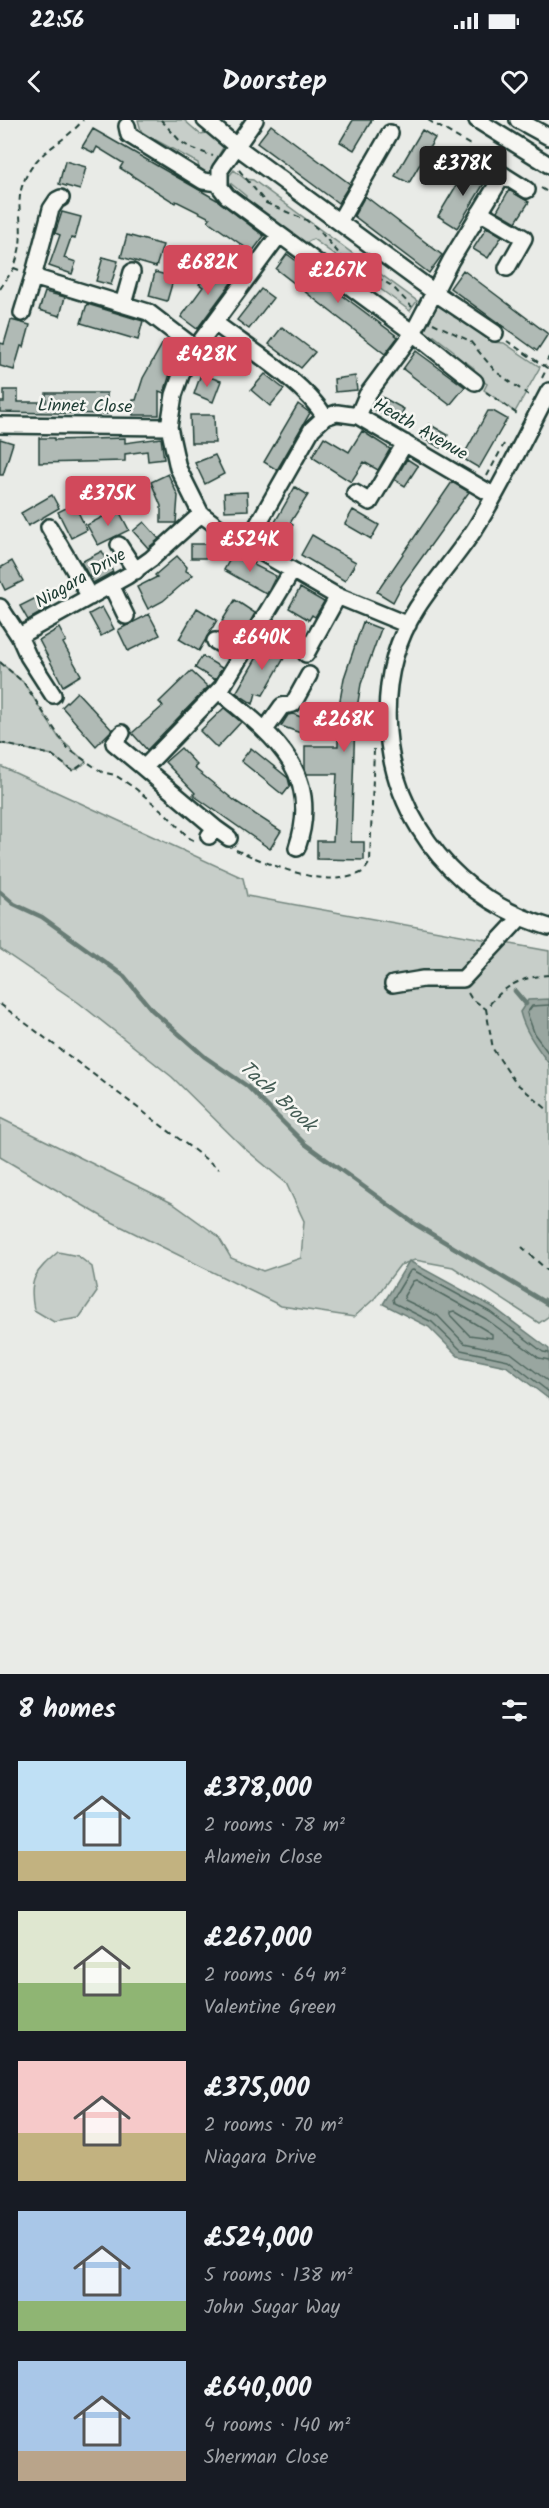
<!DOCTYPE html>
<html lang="en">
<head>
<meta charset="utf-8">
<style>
  :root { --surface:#171b24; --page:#242831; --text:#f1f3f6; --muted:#9ea1a6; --accent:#d1495b }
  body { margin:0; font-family:Kalam,sans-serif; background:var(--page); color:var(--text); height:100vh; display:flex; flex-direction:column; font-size:22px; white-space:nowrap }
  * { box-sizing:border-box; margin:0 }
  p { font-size:20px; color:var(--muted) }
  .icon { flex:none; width:33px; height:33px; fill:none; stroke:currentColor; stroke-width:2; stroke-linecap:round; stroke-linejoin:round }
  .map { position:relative; height:1554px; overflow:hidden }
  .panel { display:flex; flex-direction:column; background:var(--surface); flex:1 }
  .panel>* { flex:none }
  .price { position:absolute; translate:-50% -51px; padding:0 14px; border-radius:6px; background:var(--accent); color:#fff; font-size:20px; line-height:39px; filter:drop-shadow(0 2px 3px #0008) }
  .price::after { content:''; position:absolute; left:50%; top:36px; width:18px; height:14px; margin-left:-9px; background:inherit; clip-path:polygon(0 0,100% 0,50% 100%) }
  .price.active { background:#222; color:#fff }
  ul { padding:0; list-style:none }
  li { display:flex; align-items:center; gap:18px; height:150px; padding:0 18px }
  li span { display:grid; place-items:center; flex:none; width:168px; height:120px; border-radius:0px; color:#555 }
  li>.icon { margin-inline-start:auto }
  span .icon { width:72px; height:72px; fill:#fffc; stroke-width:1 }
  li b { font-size:26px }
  h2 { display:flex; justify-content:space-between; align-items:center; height:72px; padding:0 18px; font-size:26px }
  .status { display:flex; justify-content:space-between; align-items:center; height:42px; padding:0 30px; background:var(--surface); direction:ltr }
  .status svg { height:16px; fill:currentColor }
  header { display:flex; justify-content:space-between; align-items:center; height:78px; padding:0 18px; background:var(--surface); font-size:27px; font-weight:700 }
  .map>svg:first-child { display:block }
  .green { fill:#c7cec9; stroke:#73867e; stroke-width:1.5 }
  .water { fill:#99a6a0; stroke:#687c75; stroke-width:1.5 }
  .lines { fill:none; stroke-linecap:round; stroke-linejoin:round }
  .shore { stroke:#50675f; stroke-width:1.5 }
  .stream { stroke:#687c75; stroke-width:4.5 }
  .building { fill:#b0bab5; stroke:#1f3d34; stroke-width:1.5 }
  .minor-casing { stroke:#1f3d34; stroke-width:20 }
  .path { stroke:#1f3d34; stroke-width:2; stroke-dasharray:6 4.5; stroke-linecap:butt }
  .minor { stroke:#f6f6f2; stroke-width:15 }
  .labels { text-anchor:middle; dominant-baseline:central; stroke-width:5; stroke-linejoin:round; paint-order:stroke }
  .street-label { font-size:18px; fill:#1f3d34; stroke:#f6f6f2 }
  .water-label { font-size:20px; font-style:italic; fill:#445c54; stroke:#f6f6f2 }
</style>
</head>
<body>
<div class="status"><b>22:56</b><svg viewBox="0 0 49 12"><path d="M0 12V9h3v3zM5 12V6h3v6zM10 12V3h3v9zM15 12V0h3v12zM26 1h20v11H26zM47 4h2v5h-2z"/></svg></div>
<header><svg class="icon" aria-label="back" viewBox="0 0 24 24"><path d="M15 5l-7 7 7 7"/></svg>Doorstep<svg class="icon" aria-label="heart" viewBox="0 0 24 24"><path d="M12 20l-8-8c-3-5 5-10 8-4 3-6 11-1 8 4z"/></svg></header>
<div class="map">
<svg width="549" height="1554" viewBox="0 0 549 1554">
  <rect width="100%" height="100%" fill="#e9ebe7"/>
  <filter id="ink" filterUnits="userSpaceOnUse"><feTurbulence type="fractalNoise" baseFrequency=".0167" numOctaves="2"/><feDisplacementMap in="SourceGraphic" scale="12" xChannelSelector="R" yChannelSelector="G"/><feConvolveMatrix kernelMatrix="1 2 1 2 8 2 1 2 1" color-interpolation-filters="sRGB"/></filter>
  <g filter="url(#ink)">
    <path class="green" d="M138,0H184L200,14L207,13L224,26L211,48L209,56L200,54L198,43L154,19L147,20L142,14Z
      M234,50L245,59L253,60L417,181L410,191L313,119L304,124L245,81L246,76L229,62V56Z
      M440,181L453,190L454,197L481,210L482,215L492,222L504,223L540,247L515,292L484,270L487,264L474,254V248L466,242L459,243L454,239V231L434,216L428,219L422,215Z
      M0,542L24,563L59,618L86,642L78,649L71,650L52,635L0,623Z
      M0,646L243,758L247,776L549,831V1181L544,1178L549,1186V1196L539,1203L453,1147L415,1140L400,1145L375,1178L354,1197L281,1186L108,1100L0,1037V998L172,1083L218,1116L231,1138L263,1151L301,1138L304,1101L286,1063L244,1028L172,957L79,883L0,829Z
      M58,1132L78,1136L92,1147L97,1172L79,1198L54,1202L34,1190C28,1159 35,1152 58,1132Z"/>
    <path class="water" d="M549,879V944C537,927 525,912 520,892L528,880Z
      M409,1141L493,1187L549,1229V1279L506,1246L458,1236L429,1207L383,1184Z"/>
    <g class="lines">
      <path class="shore" d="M549,885L532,886L527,893L535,915L549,934
        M454,1191L492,1214V1218L469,1215L450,1195V1192Z
        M549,1233L543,1232L490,1192L413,1150L410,1151L393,1179L394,1183L432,1202L461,1230L508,1240L549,1272
        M549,1240L539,1238L486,1199L416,1160L413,1161L404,1176L405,1180L438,1196L464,1223L511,1233L549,1262"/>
      <path class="stream" d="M0,772L14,784L42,797L124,856L152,890L205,937L247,966L305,1024L415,1104L549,1185
        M515,871L526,884"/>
    </g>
    <path class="building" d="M353,0H372L354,30L340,22Z
      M271,5L350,64L338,83L257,23Z
      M93,9L217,80L264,116L252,132L208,101L210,98L176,81L175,83L120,48L123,43L97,27L94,33L82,27Z
      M422,10L435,18L409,63L395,56Z
      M65,41L86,47L80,70L59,64Z
      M468,46L488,57L457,108L438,96Z
      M509,70L529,82L516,102L497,91Z
      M365,76L442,135L429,153L354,96Z
      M62,92L81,97L75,119L71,118L64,138L76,142L72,154L49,146L60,115L55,113Z
      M487,107L502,116L488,138L473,129Z
      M127,115L163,125L156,147L121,137Z
      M287,134L398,217L385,234L276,149Z
      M103,137L118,141L111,165L96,161Z
      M215,144L234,159L197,209L181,197L203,167L199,164Z
      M463,150L548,214L537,231L450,168Z
      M155,152L174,157L167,181L149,176Z
      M261,169L273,178L249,209L237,200Z
      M45,172L65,177L60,196L39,190Z
      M87,184L143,201L138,220L81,203Z
      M11,200L30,205L24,227L21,226L14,250L0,246V223L4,224Z
      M282,207L315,232L301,248L269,224Z
      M164,221L182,230L171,251L164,273L159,271V295H133V280H136L143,258Z
      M223,221L239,234L226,250L210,237Z
      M416,231L465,267L450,285L403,249Z
      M201,254L221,261L213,282L194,274Z
      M265,254L284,269L270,286L251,270Z
      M355,256L357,270L335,272L334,259Z
      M4,270H18V282H46V273H107V294L0,292V282H4Z
      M382,277L404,289L397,302L375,290Z
      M298,284L310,293L277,350L264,342Z
      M488,291H493L507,299L479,348L462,338Z
      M190,295H214L215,323H191Z
      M429,304L448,315L441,328L422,318Z
      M362,311L390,329L378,350L364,342L351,362L312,337L324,317L349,332Z
      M39,318H54V320L125,318V323L161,318L164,339L148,341L147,331L125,334V341L39,343Z
      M0,319L13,323L3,355H0Z
      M215,335L224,354L205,364L195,343Z
      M407,339L418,346L405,366L395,360Z
      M168,354L178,376L176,403H161V386L151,362Z
      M452,362L469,372L402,465L393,482L377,472Z
      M295,367L308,375L290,403L293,405L282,424L267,416Z
      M247,372L248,390L225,391L224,373Z
      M52,375L59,388L28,406L21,393Z
      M74,384L87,410L71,418L58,392Z
      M118,389L129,410L98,425L87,405Z
      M353,390L379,405L371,419L345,404Z
      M144,402L159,419L148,428L133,411Z
      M312,415L324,422L323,424L356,442L345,461L301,435Z
      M191,424H214L213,438H191Z
      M102,431L113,452L93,463L81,442Z
      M234,432L255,443L254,445L276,456L267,474L224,450Z
      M177,436L187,447L186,451L193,455L163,481L148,489L137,467L157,457L155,455Z
      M12,441L23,461L5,470L0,460V448Z
      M300,468L324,482L315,497L312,495L309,500L289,488Z
      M42,475L49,488L28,500L20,486Z
      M235,480L255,493L243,514L222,501Z
      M102,487L114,509L101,516L89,494Z
      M197,488L217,500L199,531L179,519Z
      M149,494L160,515L128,531L118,510Z
      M363,502L381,509L361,564L355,600L351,722H364V740L317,739V721H333L337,654H307L305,649V626H338V591L344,558Z
      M59,508L66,521L63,523L81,555L63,566L39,520Z
      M267,520L288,531L263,575L256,573L253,584L236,573Z
      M202,536L222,548L215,560L195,548Z
      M191,551L208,567L147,630L132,613L163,586L159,582Z
      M77,572L112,610L96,626L62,587Z
      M224,588L241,602L217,628L200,611Z
      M293,594L314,602L309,616L281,606L288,595Z
      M181,628L197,645L194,648L235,681L281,711L270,729L193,675L195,673L165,642Z
      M251,628L288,658L290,666L283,675L241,641Z"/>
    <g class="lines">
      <g class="minor-casing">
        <path id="minor" d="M205,0L236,26L434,172L495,213
          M255,0L220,50V67L227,76L413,213L475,262
          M477,0L549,45
          M518,0L549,17
          M127,6L129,15L203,61L219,63
          M478,39L527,70
          M61,78L57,80L51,89L33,157L148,192L195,228
          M480,92L524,118L507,148
          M339,102L390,13
          M279,115L186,241L174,275L169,307L178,348L201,394L221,409L335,475L408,505
          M123,184L132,152
          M22,193L33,157
          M215,203C249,229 303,261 325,297L337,293L358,296L493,375
          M549,271C525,316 503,364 476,407C458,435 435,460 417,488C375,553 379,643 419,708C450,758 493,790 549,807
          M358,296L367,275L413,213L451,140L503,55
          M0,305L169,307
          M355,373L370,382L405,323
          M49,407L90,477
          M119,425L136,451
          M246,425L312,309L325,297
          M111,465L126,496
          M0,487L19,516L127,456L151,439L201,394
          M19,516L28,536L53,575
          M215,521L241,536
          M306,534L338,476
          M219,571C272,615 323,652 297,728
          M265,610L282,586L293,584L309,555
          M122,613L114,623L144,648L222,567L292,451
          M144,648L215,708L209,716
          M215,708L229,718
          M393,864L423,859H463L520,798"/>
      </g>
      <path class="path" d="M161,0L181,22L191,28L213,36
        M428,0L472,26
        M239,50L266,83L306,100L318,109L341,136L392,166L412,187
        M541,68L549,73
        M19,150L14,148C16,141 19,133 20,125C24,92 10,76 34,44C46,28 69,18 83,0
        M0,169L14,148
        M433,203L470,221L495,251L530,276
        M507,221L544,246
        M542,258L547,248L544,246L549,237
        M486,272L520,296
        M487,356L504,324
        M0,542L24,563L67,628L102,652L115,655L136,669L165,693L189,718L197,722
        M0,623L52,635L73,651L86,642
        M236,730C270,744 330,772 364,751L370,742L374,629
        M549,855C521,857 503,866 486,889L493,929L515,962L549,991
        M468,873L471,878L486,889
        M0,884L219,1049
        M522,1127L549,1152"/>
      <use href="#minor" class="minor"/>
    </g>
  </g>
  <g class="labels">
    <g class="street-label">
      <text transform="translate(85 287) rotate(1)">Linnet Close</text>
      <text transform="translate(420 310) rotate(30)">Heath Avenue</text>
      <text transform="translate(81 459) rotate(-30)">Niagara Drive</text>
    </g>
    <g class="water-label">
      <text transform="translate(277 977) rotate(42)">Tach Brook</text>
    </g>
  </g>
</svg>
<b class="price active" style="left:463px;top:77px">£378K</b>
<b class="price" style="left:208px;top:176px">£682K</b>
<b class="price" style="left:338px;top:184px">£267K</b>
<b class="price" style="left:207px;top:268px">£428K</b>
<b class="price" style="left:108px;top:407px">£375K</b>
<b class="price" style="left:250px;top:453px">£524K</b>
<b class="price" style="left:262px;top:551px">£640K</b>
<b class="price" style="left:344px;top:633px">£268K</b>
</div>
<section class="panel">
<h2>8 homes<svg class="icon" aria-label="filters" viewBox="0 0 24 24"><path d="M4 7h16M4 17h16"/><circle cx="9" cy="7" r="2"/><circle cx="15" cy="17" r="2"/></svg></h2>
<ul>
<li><span style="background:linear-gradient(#bfe0f5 75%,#c2b280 0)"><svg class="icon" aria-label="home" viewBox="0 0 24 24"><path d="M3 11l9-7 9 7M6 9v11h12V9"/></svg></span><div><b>£378,000</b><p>2 rooms · 78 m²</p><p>Alamein Close</p></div></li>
<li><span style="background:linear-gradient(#dfe7d0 60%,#8fb573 0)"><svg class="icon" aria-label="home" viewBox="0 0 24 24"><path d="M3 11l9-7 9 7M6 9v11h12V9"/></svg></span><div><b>£267,000</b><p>2 rooms · 64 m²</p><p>Valentine Green</p></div></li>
<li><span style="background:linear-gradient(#f6c9c9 60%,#c2b280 0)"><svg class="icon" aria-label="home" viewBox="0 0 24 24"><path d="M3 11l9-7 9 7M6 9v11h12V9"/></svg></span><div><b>£375,000</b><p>2 rooms · 70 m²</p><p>Niagara Drive</p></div></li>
<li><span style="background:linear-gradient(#a9c7e8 75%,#8fb573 0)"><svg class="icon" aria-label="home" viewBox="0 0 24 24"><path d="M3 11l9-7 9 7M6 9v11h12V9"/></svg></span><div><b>£524,000</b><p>5 rooms · 138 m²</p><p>John Sugar Way</p></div></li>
<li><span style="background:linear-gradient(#a9c7e8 75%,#b9a48a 0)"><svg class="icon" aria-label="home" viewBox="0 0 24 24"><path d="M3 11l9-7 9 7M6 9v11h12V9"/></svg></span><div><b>£640,000</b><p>4 rooms · 140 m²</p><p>Sherman Close</p></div></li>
</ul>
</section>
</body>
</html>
